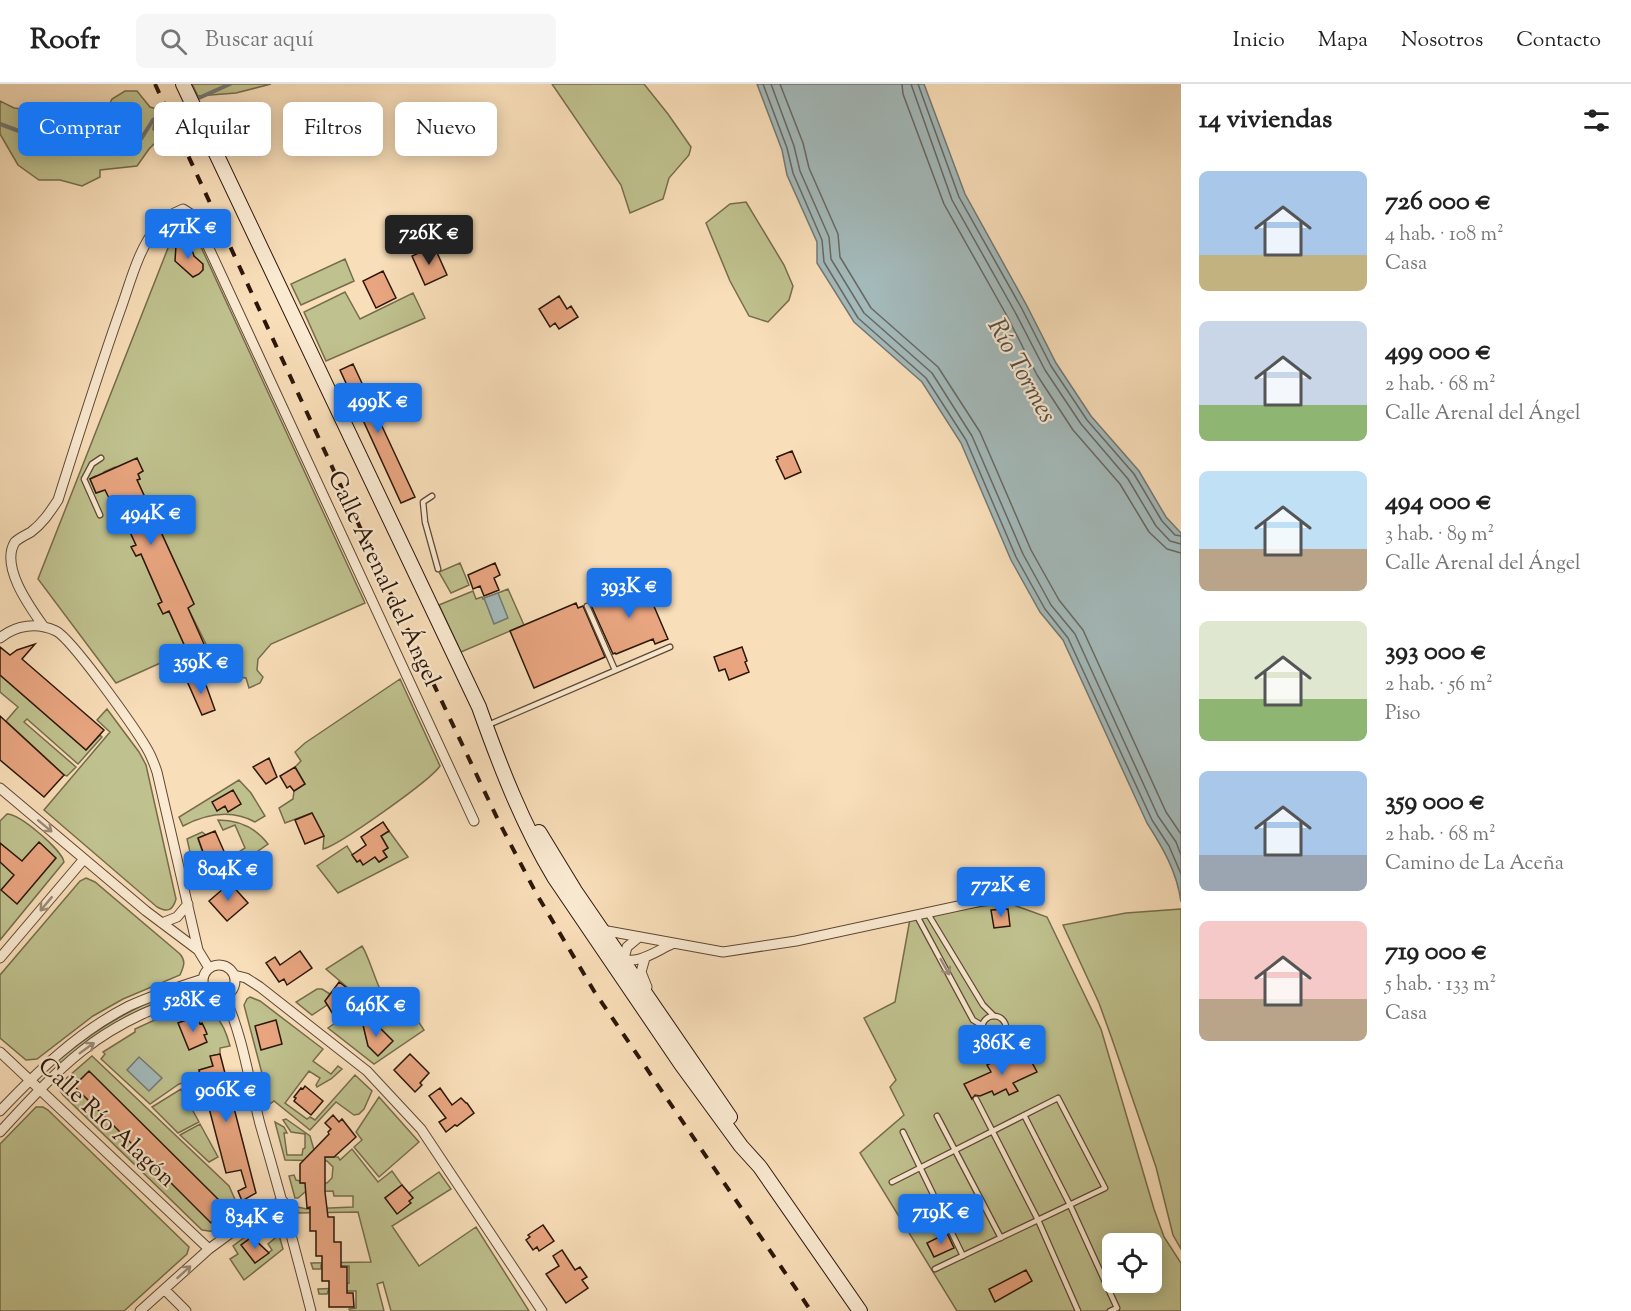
<!DOCTYPE html>
<html lang="es">
<head>
<meta charset="utf-8">
<style>
  :root { --surface:#fff; --page:#f6f6f6; --text:#222; --muted:#767676; --line:#e0e0e0; --accent:#1a73e8 }
  body { margin:0; font-family:"Sorts Mill Goudy",serif; background:var(--page); color:var(--text); height:100vh; display:flex; flex-direction:column; font-size:22px; white-space:nowrap }
  * { box-sizing:border-box; margin:0 }
  p { font-size:20px; color:var(--muted) }
  .icon { flex:none; width:33px; height:33px; fill:none; stroke:currentColor; stroke-width:2; stroke-linecap:round; stroke-linejoin:round }
  .map { position:relative; flex:1; overflow:hidden }
  .details { display:flex; flex-direction:column; background:var(--surface); width:450px }
  .details>* { flex:none }
  .top-card { position:absolute; left:18px; top:18px; width:570px; height:54px; display:flex; gap:12px }
  .controls { position:absolute; left:1102px; top:1149px; display:grid; gap:12px }
  .controls a { display:grid; place-items:center; width:60px; height:60px; border-radius:9px; background:var(--surface); box-shadow:0 3px 15px #0003; font-size:30px }
  .price { position:absolute; translate:-50% -51px; padding:0 14px; border-radius:6px; background:var(--accent); color:#fff; font-size:20px; line-height:39px; filter:drop-shadow(0 2px 3px #0008) }
  .price::after { content:''; position:absolute; left:50%; top:36px; width:18px; height:14px; margin-left:-9px; background:inherit; clip-path:polygon(0 0,100% 0,50% 100%) }
  .price.current { background:#222; color:#fff }
  ul { padding:0; list-style:none }
  li { display:flex; align-items:center; gap:18px; height:150px; padding:0 18px }
  li span { display:grid; place-items:center; flex:none; width:168px; height:120px; border-radius:9px; color:#555 }
  li>.icon { margin-inline-start:auto }
  span .icon { width:72px; height:72px; fill:#fffc; stroke-width:1 }
  li b { font-size:26px }
  h2 { display:flex; justify-content:space-between; align-items:center; height:72px; padding:0 18px; font-size:26px }
  .chip { padding:0 21px; border-radius:9px; background:var(--surface); box-shadow:0 3px 15px #0003; font-size:21px; line-height:54px }
  .chip.current { background:var(--accent); color:#fff }
  header { display:flex; align-items:center; gap:36px; box-sizing:border-box; height:84px; padding:0 30px; background:var(--surface); border-bottom:2px solid var(--line) }
  header strong { font-size:28px }
  nav { display:flex; gap:33px; margin-inline-start:auto; font-size:21px }
  .search { width:420px; height:54px; background:var(--page); display:flex; align-items:center; gap:15px; box-sizing:border-box; padding:0 21px; border-radius:9px; color:var(--muted); font-size:22px }
  main { display:flex; flex:1; min-height:0 }
  .map>svg:first-child { display:block }
  .green { fill:#bfc18e; stroke:#766c4c; stroke-width:1.5; fill-rule:evenodd }
  .water { fill:#a3b9ba; stroke:#737873; stroke-width:1.5 }
  .lines { fill:none; stroke-linecap:round; stroke-linejoin:round }
  .shore { stroke:#686862; stroke-width:1.5 }
  .stream { stroke:#737873; stroke-width:4 }
  .building { fill:#e8a580; stroke:#2c1609; stroke-width:1.5 }
  .lane-casing { stroke:#5f4835; stroke-width:7 }
  .street-casing { stroke:#5f4835; stroke-width:11 }
  .secondary-casing { stroke:#2c1609; stroke-width:16 }
  .lane { stroke:#faead2; stroke-width:4.5 }
  .street { stroke:#faead2; stroke-width:9 }
  .secondary { stroke:#faead2; stroke-width:14 }
  .rail { stroke:#2c1609; stroke-width:4; stroke-dasharray:10 10; stroke-linecap:butt }
  .oneway { stroke:#9d8b78 }
  .labels { text-anchor:middle; dominant-baseline:central; stroke-width:4.5; stroke-linejoin:round; paint-order:stroke }
  .street-label { font-size:24px; fill:#2c1609; stroke:#faead2 }
  .water-label { font-size:26px; font-style:italic; fill:#564f47; stroke:#faead2 }
</style>
</head>
<body>
<header>
<strong>Roofr</strong>
<div class="search"><svg class="icon" aria-label="search" viewBox="0 0 24 24"><circle cx="10" cy="10" r="6"/><path d="M15 15l6 6"/></svg>Buscar aquí</div>
<nav><a>Inicio</a><a>Mapa</a><a>Nosotros</a><a>Contacto</a></nav>
</header>
<main>
<div class="map">
<svg width="1181" height="1227" viewBox="0 0 1181 1227">
  <rect width="100%" height="100%" fill="#f8deb9"/>
  <filter id="stains"><feTurbulence type="fractalNoise" baseFrequency=".00333" numOctaves="4"/><feColorMatrix values="0 0 0 0 .2 0 0 0 0 .09 0 0 0 0 .02 0 0 0 .5 -.17"/></filter>
  <radialGradient id="worn" r=".72"><stop offset=".6" stop-color="#630" stop-opacity="0"/><stop offset="1" stop-color="#630" stop-opacity=".3"/></radialGradient>
  <path class="green" d="M192,0H271L236,9L198,12Z
    M552,0H644L668,30L691,63L689,71L669,94L663,115L630,129L621,101Z
    M125,7H137L150,23L157,25L153,45L160,54L149,65L137,82L100,86V93L82,102L60,96H39L18,81L0,50V17L14,24L28,26L54,54L69,43H77L81,56L92,55L104,41L105,29L112,15Z
    M746,118L784,181L793,202L789,216L768,238L749,232L730,197L706,139L730,120Z
    M179,136L190,139L365,519L271,560L258,575L257,586L263,593L260,599L249,604L246,594L232,592L211,570L188,524L194,520L137,396L140,395L138,390L143,387L136,375L117,384L115,383L104,388L106,393L101,395L95,392L90,395L96,409L102,407L104,400L112,420L116,418L136,461L132,463L136,472L141,470L162,518L158,520L163,529L169,527L187,567L116,599L38,495Z
    M345,175L354,197L301,221L291,200Z
    M345,208L360,235L413,209L425,234L326,277L304,228Z
    M460,479L469,501L451,509L439,488Z
    M508,505L524,541L461,568L439,521L473,507L476,515L482,513L483,515Z
    M0,591L86,666L100,651L102,653L78,680L27,635L24,638L76,683L67,692L64,691L6,637L18,623L0,608Z
    M400,595L440,682C431,696 338,762 323,765L324,752L312,729L285,739L279,724L293,715L294,707L305,700L295,683L301,677L295,668L305,659Z
    M107,625L139,668L146,681L176,815C173,826 168,829 157,823L44,726L110,648L97,636Z
    M239,696L251,709L265,732L255,738C231,725 206,730 183,742L179,733Z
    M7,730C20,730 62,766 64,778L0,856V737Z
    M218,736C239,736 256,744 268,760L241,779L237,769L245,764L235,741L223,746Z
    M389,747L408,773L338,809L317,782L347,762L357,778L375,773L379,778L387,773L383,767L388,764L381,752Z
    M202,748L206,751L198,755L206,778L201,781L202,785L195,790L187,755Z
    M86,794L95,798L180,870C186,877 184,882 180,891L123,915L93,932L37,975L26,976L0,954V891L80,797Z
    M1008,819L1047,833L1101,945L1154,1125L1164,1153L1181,1179V1227H957L860,1069L904,1031L890,1003L896,996L864,934L895,918L910,835L952,826ZM1113,1160H1152V1198H1113Z
    M1181,825V1165L1173,1151L1156,1083L1112,955L1099,919L1063,841L1126,829Z
    M362,862C371,875 379,915 391,920C398,923 408,922 415,923L418,937L424,946L374,980L328,944L351,928L350,925L358,920L353,913L355,910L326,885Z
    M317,905H322L330,910L325,917L327,921L312,931L296,918Z
    M173,908L175,912L90,955L61,979L58,976C93,947 131,924 173,908Z
    M250,913L260,917L323,965L313,977L331,990L338,982L342,985L331,995L317,1003L316,1001L320,994L309,987L285,1019L307,1035L310,1033L315,1036L355,991L372,1007L364,1025L359,1030L354,1031L336,1018L310,1046L274,1017L270,1020L244,921L247,915Z
    M183,923C213,921 223,935 230,962L220,964V970L211,972L213,982L199,986L201,995L179,1000L150,1020L101,975L105,970L103,968L135,948V945Z
    M92,972L229,1102L241,1129L216,1148L202,1146L63,1011L59,1005L61,999Z
    M181,1005L199,1038L178,1049L152,1023Z
    M379,1013L419,1058L379,1093L354,1063L362,1056L356,1048Z
    M36,1023H43L48,1026L189,1163L187,1170L124,1227H0V1060Z
    M286,1035L310,1052L314,1066L320,1073H338L340,1076L352,1065L378,1098L392,1087L402,1101L385,1114L397,1129L410,1119L409,1117L412,1113L409,1109L439,1088L451,1105L392,1142L419,1182L476,1143L529,1227H391L383,1198L377,1200L384,1227H350L349,1225L356,1224V1207H328L327,1210H319L318,1205L343,1204V1200L349,1199V1182L321,1181V1185H313L311,1179L371,1178L358,1128L298,1129L297,1123L307,1125L353,1123V1112H334L333,1107L305,1108L298,1114H295L289,1092L294,1091L296,1096L300,1097L301,1099H327L332,1094L333,1083L327,1077L285,1076L275,1038L284,1043L287,1049H284L287,1071H302L303,1065L305,1064V1050L291,1048L283,1036Z
    M200,1040L218,1073L209,1078L180,1051Z
    M270,1134L274,1135L276,1137L258,1148L242,1161L255,1179L272,1166L268,1160L279,1151L283,1165L244,1196L230,1175L238,1170L233,1162Z"/>
  <path class="water" d="M757,0H924L965,110L1027,222L1056,279L1091,332L1139,387L1166,433L1181,449V818C1177,788 1163,764 1147,739L1063,556L1040,528L1011,476L961,359L922,298L854,238L817,179V158L787,91L782,66Z
    M498,509L508,534L494,540L484,514Z
    M139,973L162,994L149,1007L127,986Z"/>
  <g class="lines">
    <path class="shore" d="M763,0L787,64L793,89L822,156L824,178L858,234L926,294L966,356L1016,473L1045,525L1068,554L1152,736L1169,762L1181,790
      M771,0L794,62L800,87L829,153L831,175L864,229L932,289L972,352L1023,470L1051,521L1075,550L1158,732L1176,758L1181,771
      M780,0L803,59L809,84L838,150L840,173L871,224L938,283L980,348L1031,466L1059,516L1083,546L1166,728L1181,750
      M902,0L903,10L944,120L1007,232L1037,291L1073,346L1120,400L1149,448L1167,465L1181,469
      M911,0L952,116L1015,228L1045,286L1081,340L1128,395L1156,442L1170,457L1181,460
      M918,0L959,113L1022,225L1051,282L1087,336L1134,390L1162,437L1175,451L1181,452"/>
    <path class="stream" d="M0,40L19,47L141,55L153,36L159,32L230,0"/>
  </g>
  <path class="building" d="M190,160L194,172L203,180V186L199,190L193,193L175,177L176,161Z
    M434,162L447,191L425,201L412,172Z
    M383,187L396,214L376,224L363,197Z
    M559,212L567,225L571,222L578,233L559,245L555,239L550,243L539,225Z
    M353,280L415,413L401,419L340,286Z
    M792,367L801,388L785,395L776,376L778,375L777,373Z
    M137,374L143,387L138,390L140,395L137,396L194,520L188,524L204,560L187,567L169,527L163,530L158,520L162,518L141,470L136,472L131,463L136,461L116,418L112,420L105,406L96,409L90,395Z
    M495,479L500,491L494,494L499,506L484,512L480,502L473,505L468,491Z
    M644,499L668,555L655,560L653,555L616,570L615,569L613,570L590,519L624,505L625,507Z
    M576,519L578,524L583,522L605,573L534,604L510,547Z
    M35,560L22,575L104,646L86,666L0,591V563L10,571L17,566Z
    M742,563L747,577L745,578L749,588L729,596L725,585L719,587L714,573Z
    M199,591L206,601L215,626L202,631L187,597Z
    M0,632L64,691L44,713L0,676Z
    M269,674L277,693L266,700L253,683Z
    M295,683L305,700L294,707L290,702L287,704L280,692Z
    M233,706L241,720L228,728L225,722L217,727L212,718Z
    M312,729L324,752L305,760L295,736Z
    M383,738L389,747L381,752L388,764L383,767L387,773L379,778L375,773L363,781L360,776L357,778L352,771L366,761L361,753Z
    M215,747L227,774L208,782L198,754Z
    M39,758L56,774L17,820L1,806L14,791L0,778V759L22,777Z
    M230,799L248,819L227,837L209,817Z
    M1008,825L1010,842L994,844L991,826Z
    M300,867L312,884L287,901L284,895L279,898L266,879L275,873L280,881Z
    M339,898L355,910L353,913L358,920L342,930L340,927L334,932L325,917Z
    M197,932L200,940L202,939L205,945L207,950L204,951L207,958L189,966L178,939Z
    M276,936L282,960L261,966L255,942Z
    M374,938L393,957L378,972L368,962L363,941Z
    M1014,967L1020,976L1028,971L1037,988L1013,999L1018,1007L1009,1011L1006,1005L994,1011L992,1007L980,1012L975,1011L972,1015L964,1000L991,988L987,981Z
    M220,970L256,1109L242,1117L238,1107L246,1103L241,1086L226,1089L199,986L213,982L210,972Z
    M410,970L429,989L420,999L422,1001L415,1008L394,986Z
    M89,987L225,1122L223,1124L226,1127L218,1135L216,1133L211,1139L77,1005L75,1001Z
    M305,1002L323,1017L311,1031L294,1017L296,1014L294,1013L301,1004L303,1005Z
    M440,1004L452,1021L461,1014L466,1019H467L474,1029L457,1042L455,1041L446,1048L439,1038L446,1034L429,1012Z
    M333,1031L339,1038L342,1035L356,1053L334,1073H325V1108L328,1133H334V1158H341V1183H347V1209H353L354,1223H329V1197H322V1172H316V1147H310V1123L307,1124L305,1099H300V1080L329,1050L328,1048L331,1045L325,1039Z
    M402,1101L413,1114L409,1117L411,1119L397,1130L385,1114Z
    M543,1141L554,1157L539,1167L537,1163L533,1166L526,1156L530,1153L528,1151Z
    M947,1149L954,1164L934,1173L927,1159Z
    M252,1153L269,1169L255,1179L241,1161Z
    M562,1166L575,1186L580,1183L587,1193L582,1196L588,1204L566,1219L546,1190L559,1182L553,1172Z
    M1026,1186L1032,1197L995,1218L989,1205Z"/>
  <g class="lines">
    <g class="lane-casing">
      <path id="lane" d="M432,412L423,418L425,438L438,485
        M100,431L84,395L92,380L101,374
        M587,522L615,586
        M488,641L670,563
        M928,830L983,921L994,932
        M917,832L973,936L983,942
        M982 944a12 12 0 1 1 24 0a12 12 0 1 1-24 0Z
        M976,1015L1038,1136L1078,1227
        M1024,1031L1070,1121L1117,1224L1110,1227
        M937,1032L1001,1154
        M903,1048L963,1172
        M892,1098L1058,1014L1105,1104L935,1185"/>
    </g>
    <g class="street-casing">
      <path id="street" d="M44,543C29,522 0,482 15,458C19,454 26,451 31,448C43,439 50,428 58,416C78,353 98,289 120,227C130,200 138,165 157,143C164,134 173,129 183,125L194,132L474,737
        M0,554C16,541 37,538 56,547C72,555 134,643 146,663C151,671 154,679 157,688L198,866L209,884
        M0,704L146,827L198,866
        M162,839L177,833L188,820
        M602,846L723,868L796,857L986,816
        M0,874L84,775
        M619,874C637,882 656,867 672,860
        M645,874L641,888L647,903
        M623,878L627,863L639,853
        M203 897a16 16 0 1 1 32 0a16 16 0 1 1-32 0Z
        M234,891L246,894L260,903L367,987L421,1045L542,1227
        M224,911C243,952 249,997 260,1040C278,1102 295,1164 311,1227
        M0,968L209,1165
        M0,1027C39,986 78,948 129,922C153,911 178,903 203,895
        M0,1048C25,1021 54,989 82,967C118,938 164,918 207,907
        M165,1206L186,1227
        M140,1227L209,1165L262,1126L283,1117"/>
    </g>
    <g class="secondary-casing">
      <path id="secondary" d="M183,0L479,623C500,682 522,739 554,793L681,980L741,1062L760,1083L860,1227
        M539,748L575,807L730,1033"/>
    </g>
    <use href="#lane" class="lane"/>
    <use href="#street" class="street"/>
    <use href="#secondary" class="secondary"/>
    <path class="rail" d="M155,0L389,506L499,738L536,809L594,907L811,1227"/>
  </g>
  <defs><path id="oneway-shaft" d="M-6 0H5M1.5-3L5.5 0L1.5 3" fill="none" stroke-width="1.6" stroke-linecap="round" stroke-linejoin="round" transform="scale(1.5)"/></defs>
  <g class="oneway">
    <use href="#oneway-shaft" transform="translate(45 742) rotate(40)"/>
    <use href="#oneway-shaft" transform="translate(46 820) rotate(130)"/>
    <use href="#oneway-shaft" transform="translate(945 883) rotate(61)"/>
    <use href="#oneway-shaft" transform="translate(87 964) rotate(-36)"/>
    <use href="#oneway-shaft" transform="translate(184 1188) rotate(-42)"/>
  </g>
  <g class="labels">
    <g class="street-label">
      <text transform="translate(383 495) rotate(65)">Calle Arenal del Ángel</text>
      <text transform="translate(106 1039) rotate(43)">Calle Río Alagón</text>
    </g>
    <g class="water-label">
      <text transform="translate(1021 287) rotate(61)">Río Tormes</text>
    </g>
  </g>
  <rect width="100%" height="100%" filter="url(#stains)"/>
  <rect width="100%" height="100%" fill="url(#worn)"/>
</svg>
<div class="controls">
<a><svg class="icon" aria-label="locate" viewBox="0 0 24 24"><circle cx="12" cy="12" r="6"/><path d="M12 2v4M12 18v4M2 12h4M18 12h4"/></svg></a>
</div>
<b class="price" style="left:188px;top:176px">471K €</b>
<b class="price current" style="left:429px;top:182px">726K €</b>
<b class="price" style="left:378px;top:350px">499K €</b>
<b class="price" style="left:151px;top:462px">494K €</b>
<b class="price" style="left:629px;top:535px">393K €</b>
<b class="price" style="left:201px;top:611px">359K €</b>
<b class="price" style="left:228px;top:818px">804K €</b>
<b class="price" style="left:1001px;top:834px">772K €</b>
<b class="price" style="left:193px;top:949px">528K €</b>
<b class="price" style="left:376px;top:954px">646K €</b>
<b class="price" style="left:1002px;top:992px">386K €</b>
<b class="price" style="left:226px;top:1039px">906K €</b>
<b class="price" style="left:941px;top:1161px">719K €</b>
<b class="price" style="left:255px;top:1166px">834K €</b>
<div class="top-card">
<a class="chip current">Comprar</a>
<a class="chip">Alquilar</a>
<a class="chip">Filtros</a>
<a class="chip">Nuevo</a>
</div>
</div>
<section class="details">
<h2>14 viviendas<svg class="icon" aria-label="filters" viewBox="0 0 24 24"><path d="M4 7h16M4 17h16"/><circle cx="9" cy="7" r="2"/><circle cx="15" cy="17" r="2"/></svg></h2>
<ul>
<li><span style="background:linear-gradient(#a9c7e8 70%,#c2b280 0)"><svg class="icon" aria-label="home" viewBox="0 0 24 24"><path d="M3 11l9-7 9 7M6 9v11h12V9"/></svg></span><div><b>726 000 €</b><p>4 hab. · 108 m²</p><p>Casa</p></div></li>
<li><span style="background:linear-gradient(#c9d6e8 70%,#8fb573 0)"><svg class="icon" aria-label="home" viewBox="0 0 24 24"><path d="M3 11l9-7 9 7M6 9v11h12V9"/></svg></span><div><b>499 000 €</b><p>2 hab. · 68 m²</p><p>Calle Arenal del Ángel</p></div></li>
<li><span style="background:linear-gradient(#bfe0f5 65%,#b9a48a 0)"><svg class="icon" aria-label="home" viewBox="0 0 24 24"><path d="M3 11l9-7 9 7M6 9v11h12V9"/></svg></span><div><b>494 000 €</b><p>3 hab. · 89 m²</p><p>Calle Arenal del Ángel</p></div></li>
<li><span style="background:linear-gradient(#dfe7d0 65%,#8fb573 0)"><svg class="icon" aria-label="home" viewBox="0 0 24 24"><path d="M3 11l9-7 9 7M6 9v11h12V9"/></svg></span><div><b>393 000 €</b><p>2 hab. · 56 m²</p><p>Piso</p></div></li>
<li><span style="background:linear-gradient(#a9c7e8 70%,#9aa5b1 0)"><svg class="icon" aria-label="home" viewBox="0 0 24 24"><path d="M3 11l9-7 9 7M6 9v11h12V9"/></svg></span><div><b>359 000 €</b><p>2 hab. · 68 m²</p><p>Camino de La Aceña</p></div></li>
<li><span style="background:linear-gradient(#f6c9c9 65%,#b9a48a 0)"><svg class="icon" aria-label="home" viewBox="0 0 24 24"><path d="M3 11l9-7 9 7M6 9v11h12V9"/></svg></span><div><b>719 000 €</b><p>5 hab. · 133 m²</p><p>Casa</p></div></li>
</ul>
</section>
</main>
</body>
</html>
